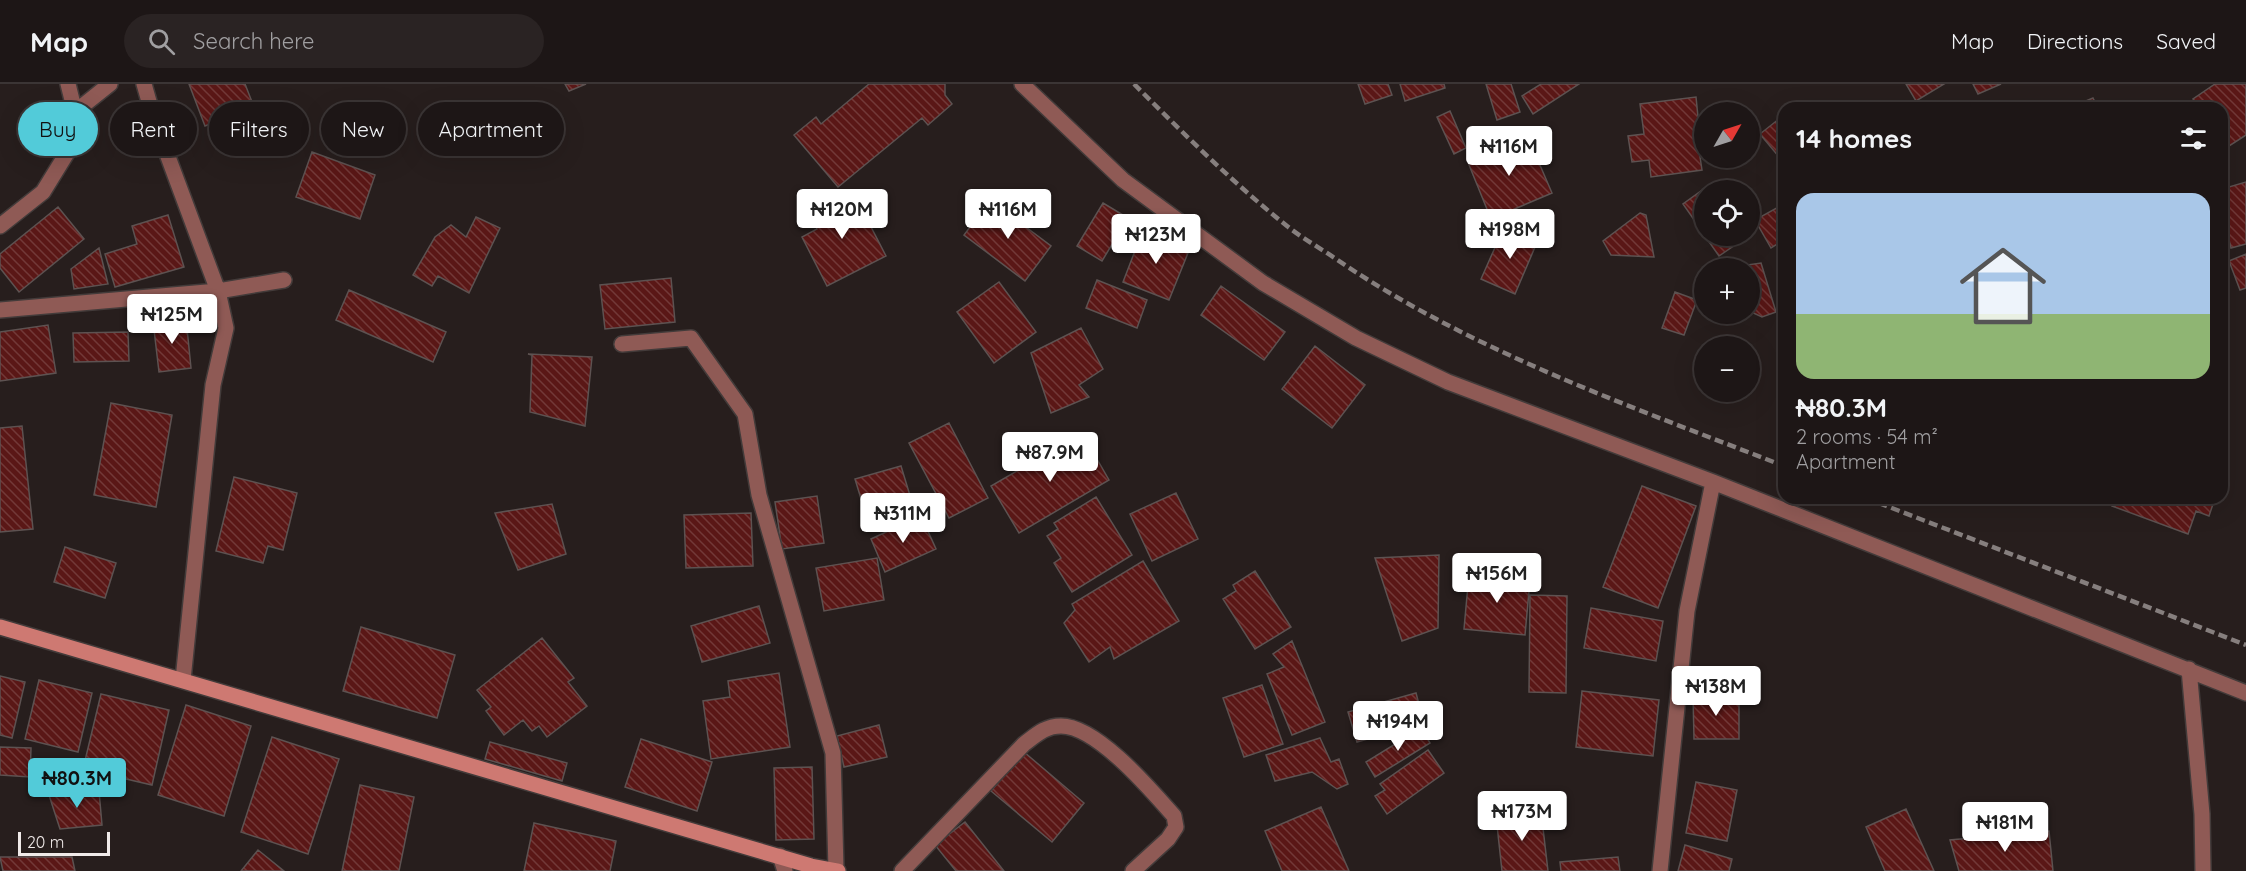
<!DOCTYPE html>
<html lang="en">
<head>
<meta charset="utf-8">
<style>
  :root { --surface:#1d1616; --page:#2a2323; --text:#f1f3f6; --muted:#a09fa1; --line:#3b3535; --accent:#52cbd9 }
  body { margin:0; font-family:Quicksand,sans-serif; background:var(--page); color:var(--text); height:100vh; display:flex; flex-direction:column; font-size:22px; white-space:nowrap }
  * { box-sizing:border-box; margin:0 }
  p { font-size:20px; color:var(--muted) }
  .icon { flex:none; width:33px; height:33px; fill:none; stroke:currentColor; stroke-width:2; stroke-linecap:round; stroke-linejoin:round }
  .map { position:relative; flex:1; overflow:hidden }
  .sheet { position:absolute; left:1778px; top:18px; width:450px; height:402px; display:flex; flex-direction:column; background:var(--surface); border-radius:18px; box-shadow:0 6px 24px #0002,0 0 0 2px var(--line) }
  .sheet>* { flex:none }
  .hud { position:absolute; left:18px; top:18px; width:570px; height:54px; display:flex; gap:12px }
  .needle { width:39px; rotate:51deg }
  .fabs { position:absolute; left:1694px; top:18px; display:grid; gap:12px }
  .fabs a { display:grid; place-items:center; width:66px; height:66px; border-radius:50%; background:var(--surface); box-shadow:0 6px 24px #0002,0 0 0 2px var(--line); font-size:30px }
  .scale { position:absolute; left:18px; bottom:15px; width:92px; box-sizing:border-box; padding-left:6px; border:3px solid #f0eae9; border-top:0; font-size:16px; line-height:21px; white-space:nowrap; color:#f0eae9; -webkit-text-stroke:4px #271e1d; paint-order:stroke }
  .price { position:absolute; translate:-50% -51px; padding:0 14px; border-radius:6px; background:#fff; color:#222; font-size:20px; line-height:39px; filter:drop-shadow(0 2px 3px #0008) }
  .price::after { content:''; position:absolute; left:50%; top:36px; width:18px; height:14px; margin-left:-9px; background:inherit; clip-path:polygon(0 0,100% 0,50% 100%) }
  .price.selected { background:var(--accent); color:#111 }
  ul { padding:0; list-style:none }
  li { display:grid; align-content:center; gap:12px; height:318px; padding:0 18px }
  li+li { border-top:2px solid var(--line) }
  li span { display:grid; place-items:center; height:186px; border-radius:18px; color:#555 }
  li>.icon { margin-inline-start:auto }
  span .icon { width:108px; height:108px; fill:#fffc; stroke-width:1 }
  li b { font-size:26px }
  h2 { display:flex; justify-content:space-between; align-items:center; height:72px; padding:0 18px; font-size:26px }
  .pill { padding:0 21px; border-radius:27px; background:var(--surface); box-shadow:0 6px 24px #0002,0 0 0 2px var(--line); font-size:21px; line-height:54px }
  .pill.selected { background:var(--accent); color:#111 }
  header { display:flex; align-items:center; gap:36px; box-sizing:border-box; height:84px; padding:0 30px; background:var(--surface); border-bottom:2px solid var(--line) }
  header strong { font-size:28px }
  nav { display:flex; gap:33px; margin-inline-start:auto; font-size:21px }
  .search { width:420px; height:54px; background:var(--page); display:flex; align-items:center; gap:15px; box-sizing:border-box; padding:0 21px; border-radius:33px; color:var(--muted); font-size:22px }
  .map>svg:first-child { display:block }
  .building { fill:url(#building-back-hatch); stroke:#5d5251; stroke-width:1.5 }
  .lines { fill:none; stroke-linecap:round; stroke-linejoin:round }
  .street-casing { stroke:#433b3a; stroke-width:18 }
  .secondary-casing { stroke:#433b3a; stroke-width:18 }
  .street { stroke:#8f5a55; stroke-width:15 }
  .secondary { stroke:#ce7972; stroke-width:15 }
  .rail { stroke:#867f7e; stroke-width:4.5; stroke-dasharray:9 4.5; stroke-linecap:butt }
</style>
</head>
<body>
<header>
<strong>Map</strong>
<div class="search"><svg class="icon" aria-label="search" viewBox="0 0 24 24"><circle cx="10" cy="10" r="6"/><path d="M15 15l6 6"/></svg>Search here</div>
<nav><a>Map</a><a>Directions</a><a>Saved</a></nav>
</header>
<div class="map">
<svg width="2246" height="787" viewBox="0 0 2246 787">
  <defs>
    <pattern id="building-back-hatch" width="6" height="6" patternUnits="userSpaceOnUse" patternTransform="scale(1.5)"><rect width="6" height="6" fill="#5a1716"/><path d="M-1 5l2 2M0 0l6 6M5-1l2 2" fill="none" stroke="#723938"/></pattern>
  </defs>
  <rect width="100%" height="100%" fill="#271e1d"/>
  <path class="building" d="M189,0H245L254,23L205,42Z
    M565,0H586L569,7Z
    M869,0H945V11L952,20L928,41L922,34L838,103L794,51L816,33L821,40Z
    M1358,0H1388L1392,11L1365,20Z
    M1400,0H1444L1445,4L1405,17Z
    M1486,0H1511L1520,28L1497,36Z
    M1541,0H1579L1533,30L1522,12Z
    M1906,0H1944L1916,17Z
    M1973,0H2001L1978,10Z
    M2215,0H2246V51L2226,64L2222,57V24H2199L2193,15Z
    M1696,13L1700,53H1697L1702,86L1651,93L1649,76L1632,78L1628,52L1644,50L1640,20Z
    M2093,14L2098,24H2069Z
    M1450,27L1466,64L1454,70L1437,33Z
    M1784,31V79L1760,50Z
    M1527,51L1552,109L1491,135L1467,76Z
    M312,68L375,91L360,135L296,113Z
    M2246,98V160L2231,164L2222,128V105Z
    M1712,99L1717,106H1704V150L1683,120Z
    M853,108L886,172L827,202L802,153L817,145L809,130Z
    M990,116L1051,162L1025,197L964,151Z
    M1103,119L1128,134L1102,177L1077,162Z
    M1784,120V156L1771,164L1755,136Z
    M58,123L84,155L19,208L0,184V170Z
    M1640,129L1646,131L1654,173L1611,171L1603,157Z
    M168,131L184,183L115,203L105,170L137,160L132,142Z
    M476,133L500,144L469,209L438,192L432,202L413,191L435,153L451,141L466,153Z
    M1505,141L1538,156L1515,210L1481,195Z
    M1143,146L1190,164L1169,216L1123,198Z
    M1705,152H1748L1719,172Z
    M99,164L108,200L74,205L71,185Z
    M2246,170V204L2240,206L2229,177Z
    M1761,179L1776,228L1762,233L1749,227V184H1726Z
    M671,194L675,238L605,245L600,201Z
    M1097,196L1147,216L1137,244L1086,224Z
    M999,198L1036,248L994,279L957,228Z
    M1221,202L1285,248L1264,276L1201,231Z
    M349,206L446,248L433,278L336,236Z
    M1675,208L1697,216L1684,251L1662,244Z
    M186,234L191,284L159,288L153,237Z
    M48,241L56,289L0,297V248Z
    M1081,244L1103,285L1079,301L1089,313L1051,329L1031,269Z
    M128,248L129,277L74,278L73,249Z
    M1315,262L1365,301L1332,344L1282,305Z
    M528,270L592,273L585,342L530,328L532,271Z
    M111,319L172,331L156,423L94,411Z
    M949,339L988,414L949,434L909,359Z
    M22,342L33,445L0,448V344Z
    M1082,349L1109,396L1019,449L991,402Z
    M2222,372L2229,375L2222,397Z
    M901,382L915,428L869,441L855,395Z
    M234,393L297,409L283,466L268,462L263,479L216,467Z
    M1642,402L1696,422L1658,524L1603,503Z
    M1176,409L1198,455L1152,477L1130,430Z
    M817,412L824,459L782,465L775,418Z
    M1096,413L1132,471L1072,508L1054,479L1061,474L1047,452L1058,445L1054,439Z
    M2115,414H2215L2209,432L2196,427L2188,450L2112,422Z
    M552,420L566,470L518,486L495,429Z
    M751,429L753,482L686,484L684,431Z
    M921,432L936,465L885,488L871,455Z
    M65,463L116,479L105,514L54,498Z
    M1439,471L1438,544L1402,557L1375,474Z
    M877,474L884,516L824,527L816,484Z
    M1143,477L1179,537L1114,575L1110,563L1089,578L1064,539L1075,526L1072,520Z
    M1255,487L1291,543L1255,565L1223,515L1236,507L1233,501Z
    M1469,490L1530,496L1525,551L1464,545Z
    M1530,511L1567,512L1566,609L1529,608Z
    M759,522L770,559L702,578L691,542Z
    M1591,524L1663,537L1656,577L1584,564Z
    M361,543L455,571L437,634L343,607Z
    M542,554L574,594L568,598L587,622L547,653L539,642L532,647L523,636L504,651L486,627L491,623L477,606Z
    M1292,557L1325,638L1292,651L1267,590L1284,583L1273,570Z
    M779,589L790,663L711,675L703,617L730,613L728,597Z
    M0,592L25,598L12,654L0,651Z
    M39,596L92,609L78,668L25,655Z
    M1262,601L1283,660L1244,673L1223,614Z
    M1582,607L1659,616L1653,672L1576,663Z
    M1416,609L1424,639L1357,658L1348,628Z
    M101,610L169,626L152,701L83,685Z
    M1693,611H1739V655H1694Z
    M186,621L251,642L224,732L158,711Z
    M879,641L887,673L844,683L837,652Z
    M1421,644L1430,659L1375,693L1366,678Z
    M272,653L339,675L308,770L241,748Z
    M1320,654L1331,678L1339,675L1348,700L1337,705L1312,688L1275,697L1266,671Z
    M641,655L712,678L697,727L625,703Z
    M490,658L567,679L562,697L485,675Z
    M0,663L31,664L30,693L0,691Z
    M1428,666L1444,689L1387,730L1375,712L1385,706L1380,700Z
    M1024,668L1084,719L1052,758L991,707Z
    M812,683L814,755L776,756L774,684Z
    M1696,698L1737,706L1727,757L1686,749Z
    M360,701L414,713L399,787H342Z
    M99,707L102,741L60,745L48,708Z
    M1321,723L1349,787H1282L1265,747Z
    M1906,725L1934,787H1885L1866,743Z
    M1541,727L1548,787H1502L1496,732Z
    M965,738L1004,787H956L935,761Z
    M534,739L616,757L610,787H524Z
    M2049,747L2053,787H1959L1950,756Z
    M1685,761L1732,775L1729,787H1678Z
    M258,766L284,787H241Z
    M0,773H72L75,787H3Z
    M1618,773L1620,787H1561L1560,778Z"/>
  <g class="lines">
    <g class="street-casing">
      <path id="street" d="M144,0L154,35L218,207L226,244L213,301L183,596
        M1022,0L1123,96L1263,199L1356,254L1448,298L1713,398L2246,609
        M75,28L110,0
        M0,142L43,108L67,69L75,28L68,0
        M0,226L218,207L284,196
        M622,260L691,254L745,330L759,411L833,669L836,786
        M2189,585L2202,730L2203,787
        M780,772L785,787
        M902,787L1024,660C1036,651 1045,642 1061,642C1097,642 1151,706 1174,732L1176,743L1168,755L1133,787
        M1660,787L1687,527L1713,398"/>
    </g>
    <g class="secondary-casing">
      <path id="secondary" d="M0,543L811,782L838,787"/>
    </g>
    <use href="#street" class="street"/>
    <use href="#secondary" class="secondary"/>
    <path class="rail" d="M1134,0C1183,49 1233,99 1287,142C1302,154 1320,164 1336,175C1473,268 1630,322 1784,382
      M1866,414L2246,561"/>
  </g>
</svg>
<div class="fabs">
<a><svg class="needle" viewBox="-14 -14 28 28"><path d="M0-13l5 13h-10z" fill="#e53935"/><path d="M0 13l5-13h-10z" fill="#a09fa1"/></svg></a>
<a><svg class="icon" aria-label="locate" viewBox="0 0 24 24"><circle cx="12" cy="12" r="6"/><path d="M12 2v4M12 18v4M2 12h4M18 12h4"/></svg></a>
<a>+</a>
<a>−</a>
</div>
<div class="scale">20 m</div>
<b class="price" style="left:1509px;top:93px">₦116M</b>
<b class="price" style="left:842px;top:156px">₦120M</b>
<b class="price" style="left:1008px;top:156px">₦116M</b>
<b class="price" style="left:1510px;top:176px">₦198M</b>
<b class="price" style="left:1156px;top:181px">₦123M</b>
<b class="price" style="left:172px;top:261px">₦125M</b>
<b class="price" style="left:1050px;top:399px">₦87.9M</b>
<b class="price" style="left:903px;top:460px">₦311M</b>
<b class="price" style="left:1497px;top:520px">₦156M</b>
<b class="price" style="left:1716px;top:633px">₦138M</b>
<b class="price" style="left:1398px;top:668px">₦194M</b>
<b class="price selected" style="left:77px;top:725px">₦80.3M</b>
<b class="price" style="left:1522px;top:758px">₦173M</b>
<b class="price" style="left:2005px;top:769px">₦181M</b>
<div class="hud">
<a class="pill selected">Buy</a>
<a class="pill">Rent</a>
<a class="pill">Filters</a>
<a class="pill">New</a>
<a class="pill">Apartment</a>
</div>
<section class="sheet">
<h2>14 homes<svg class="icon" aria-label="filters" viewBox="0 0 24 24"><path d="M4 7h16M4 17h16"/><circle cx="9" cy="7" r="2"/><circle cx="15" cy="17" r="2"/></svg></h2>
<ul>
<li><span style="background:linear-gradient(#a9c7e8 65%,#8fb573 0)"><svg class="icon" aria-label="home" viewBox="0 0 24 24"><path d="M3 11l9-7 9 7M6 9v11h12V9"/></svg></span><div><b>₦80.3M</b><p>2 rooms · 54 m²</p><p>Apartment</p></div></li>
</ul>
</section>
</div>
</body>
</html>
